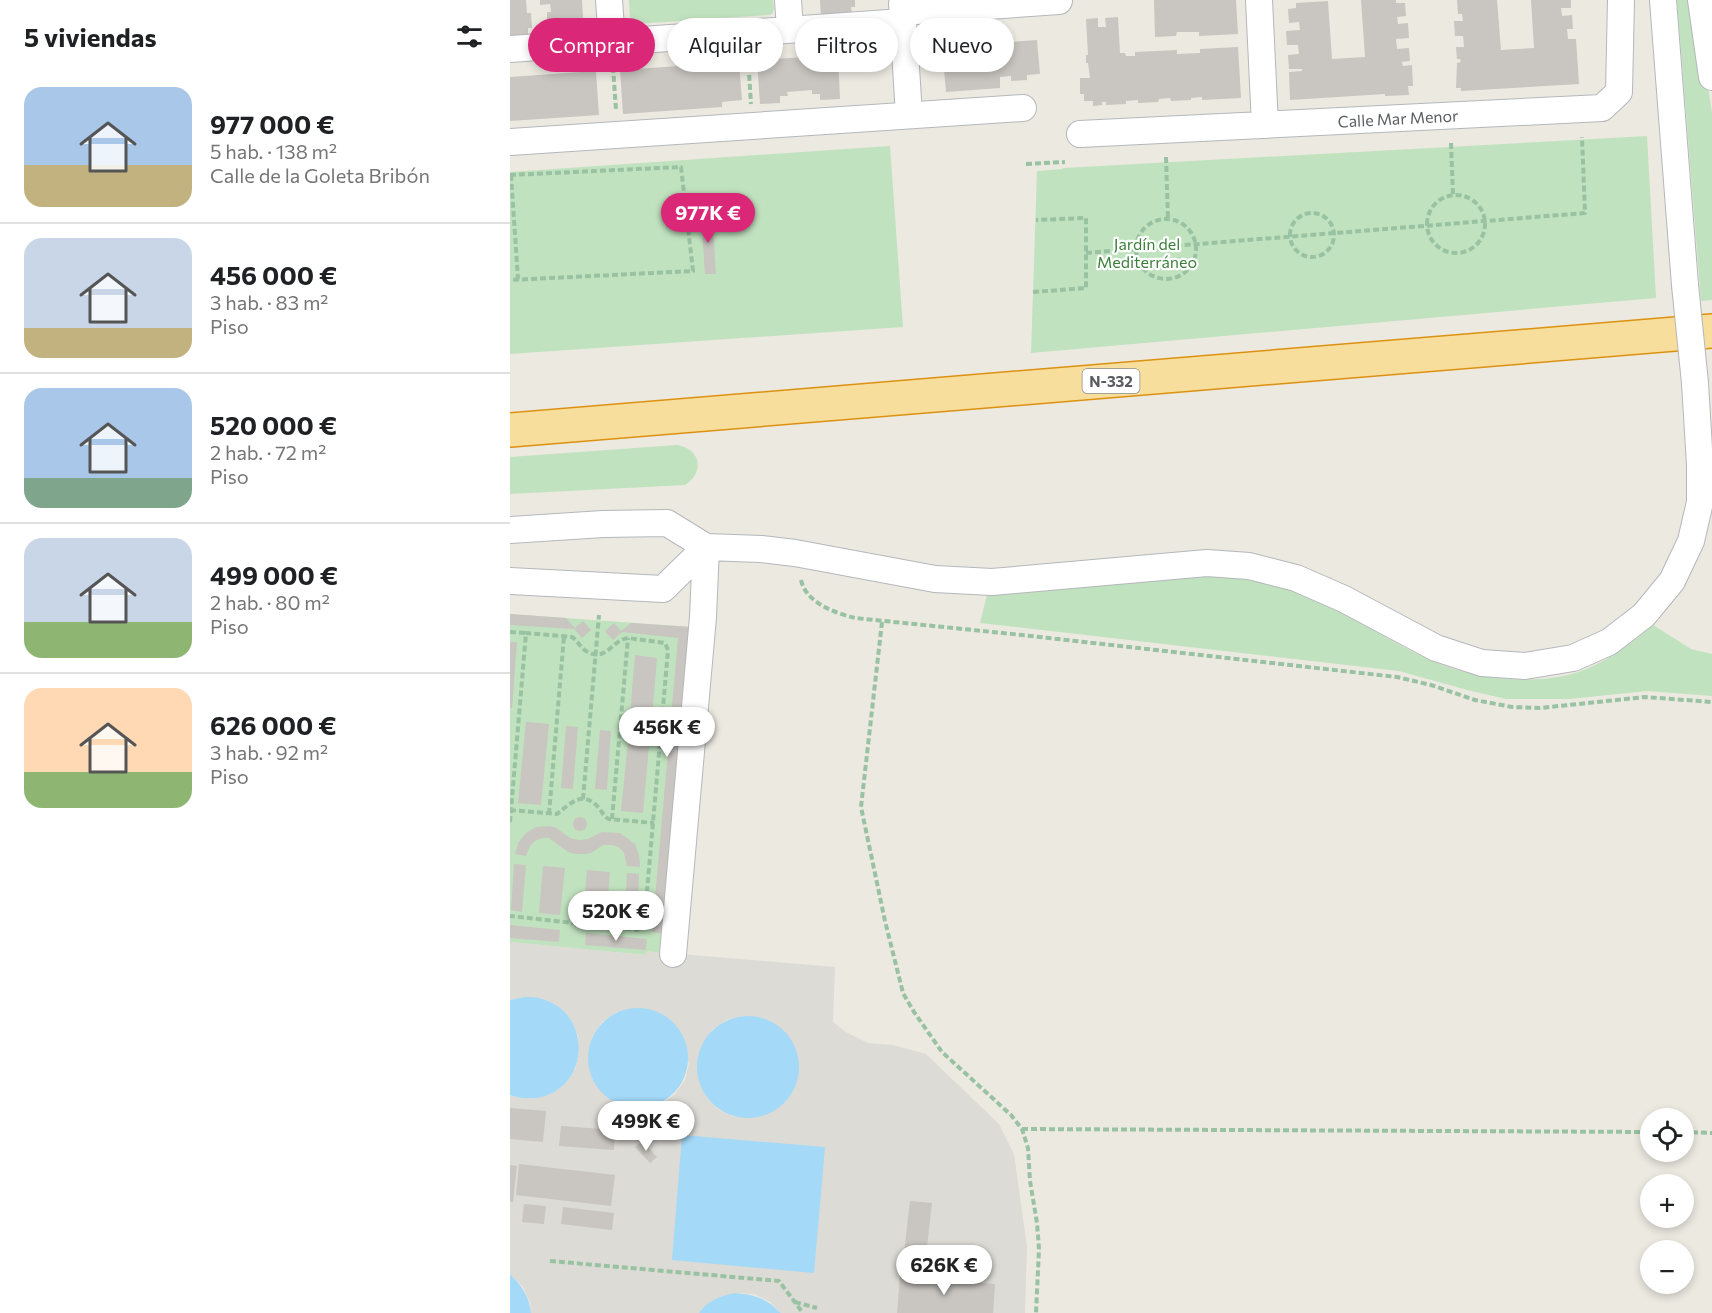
<!DOCTYPE html>
<html lang="es">
<head>
<meta charset="utf-8">
<style>
  :root { --surface:#fff; --page:#f2f2f2; --text:#202124; --muted:#757577; --line:#e0e0e0; --accent:#db2777 }
  body { margin:0; font-family:Commissioner,sans-serif; background:var(--page); color:var(--text); height:100vh; display:flex; flex-direction:column; font-size:22px; white-space:nowrap }
  * { box-sizing:border-box; margin:0 }
  p { font-size:20px; color:var(--muted) }
  .icon { flex:none; width:33px; height:33px; fill:none; stroke:currentColor; stroke-width:2; stroke-linecap:round; stroke-linejoin:round }
  .map { position:relative; flex:1; overflow:hidden }
  .sheet { display:flex; flex-direction:column; background:var(--surface); width:510px }
  .sheet>* { flex:none }
  .hud { position:absolute; left:18px; top:18px; width:570px; height:54px; display:flex; gap:12px }
  .tools { position:absolute; left:1130px; top:1108px; display:grid; gap:12px }
  .tools a { display:grid; place-items:center; width:54px; height:54px; border-radius:50%; background:var(--surface); box-shadow:0 3px 9px #0003; font-size:30px }
  .price { position:absolute; translate:-50% -51px; padding:0 14px; border-radius:21px; background:#fff; color:#222; font-size:20px; line-height:39px; filter:drop-shadow(0 2px 3px #0008) }
  .price::after { content:''; position:absolute; left:50%; top:36px; width:18px; height:14px; margin-left:-9px; background:inherit; clip-path:polygon(0 0,100% 0,50% 100%) }
  .price.on { background:var(--accent); color:#fff }
  ul { padding:0; list-style:none }
  li { display:flex; align-items:center; gap:18px; height:150px; padding:0 24px }
  li+li { border-top:2px solid var(--line) }
  li span { display:grid; place-items:center; flex:none; width:168px; height:120px; border-radius:18px; color:#555 }
  li>.icon { margin-inline-start:auto }
  span .icon { width:72px; height:72px; fill:#fffc; stroke-width:1 }
  li b { font-size:26px }
  h2 { display:flex; justify-content:space-between; align-items:center; height:72px; padding:0 24px; font-size:26px }
  .chip { padding:0 21px; border-radius:27px; background:var(--surface); box-shadow:0 3px 9px #0003; font-size:21px; line-height:54px }
  .chip.on { background:var(--accent); color:#fff }
  main { display:flex; flex:1; min-height:0 }
  .map>svg:first-child { display:block }
  .industrial { fill:#dddbd6; fill-rule:evenodd }
  .green { fill:#c1e2bf }
  .water { fill:#a4d9f8 }
  .building { fill:#c9c5c0 }
  .lines { fill:none; stroke-linecap:round; stroke-linejoin:round }
  .minor-casing { stroke:#b4b7bb; stroke-width:28 }
  .trunk-casing { stroke:#dd9110; stroke-width:36 }
  .path { stroke:#99c2a2; stroke-width:4; stroke-dasharray:6 3; stroke-linecap:butt }
  .minor { stroke:#fff; stroke-width:26 }
  .trunk { stroke:#f7de9c; stroke-width:33 }
  .minor-bridge-casing { stroke:#b4b7bb; stroke-width:28; stroke-linecap:butt }
  .minor-bridge { stroke:#fff; stroke-width:26 }
  .labels { text-anchor:middle; dominant-baseline:central; stroke-width:4.5; stroke-linejoin:round; paint-order:stroke }
  .shield { fill:#fff; stroke:#8c8e90; stroke-width:1.5 }
  .shield-label { font-size:15px; font-weight:bold; fill:#5a5d61 }
  .street-label { font-size:16px; fill:#5a5d61; stroke:#fff }
  .park-label { font-size:16px; fill:#3b803a; stroke:#fff }
</style>
</head>
<body>
<main>
<section class="sheet">
<h2>5 viviendas<svg class="icon" aria-label="filters" viewBox="0 0 24 24"><path d="M4 7h16M4 17h16"/><circle cx="9" cy="7" r="2"/><circle cx="15" cy="17" r="2"/></svg></h2>
<ul>
<li><span style="background:linear-gradient(#a9c7e8 65%,#c2b280 0)"><svg class="icon" aria-label="home" viewBox="0 0 24 24"><path d="M3 11l9-7 9 7M6 9v11h12V9"/></svg></span><div><b>977 000 €</b><p>5 hab. · 138 m²</p><p>Calle de la Goleta Bribón</p></div></li>
<li><span style="background:linear-gradient(#c9d6e8 75%,#c2b280 0)"><svg class="icon" aria-label="home" viewBox="0 0 24 24"><path d="M3 11l9-7 9 7M6 9v11h12V9"/></svg></span><div><b>456 000 €</b><p>3 hab. · 83 m²</p><p>Piso</p></div></li>
<li><span style="background:linear-gradient(#a9c7e8 75%,#7fa58c 0)"><svg class="icon" aria-label="home" viewBox="0 0 24 24"><path d="M3 11l9-7 9 7M6 9v11h12V9"/></svg></span><div><b>520 000 €</b><p>2 hab. · 72 m²</p><p>Piso</p></div></li>
<li><span style="background:linear-gradient(#c9d6e8 70%,#8fb573 0)"><svg class="icon" aria-label="home" viewBox="0 0 24 24"><path d="M3 11l9-7 9 7M6 9v11h12V9"/></svg></span><div><b>499 000 €</b><p>2 hab. · 80 m²</p><p>Piso</p></div></li>
<li><span style="background:linear-gradient(#ffd9b3 70%,#8fb573 0)"><svg class="icon" aria-label="home" viewBox="0 0 24 24"><path d="M3 11l9-7 9 7M6 9v11h12V9"/></svg></span><div><b>626 000 €</b><p>3 hab. · 92 m²</p><p>Piso</p></div></li>
</ul>
</section>
<div class="map">
<svg width="1202" height="1313" viewBox="0 0 1202 1313">
  <rect width="100%" height="100%" fill="#ece9e1"/>
  <path class="industrial" d="M0,942L135,955L136,951L325,967L323,1022L336,1032L358,1043L383,1045L416,1054L489,1124L504,1154L517,1247L515,1313H271L260,1302L244,1294L225,1293L193,1308L189,1313H21L20,1303L13,1287L0,1274V1095L5,1097L65,1070L69,1052L68,1035L60,1019L14,997L0,1000ZM107,1012L179,1063L175,1080L165,1094L150,1105L82,1037L92,1022ZM234,1016L225,1117L209,1110L196,1097L202,1030L216,1020Z"/>
  <path class="green" d="M119,0H263L264,9L262,14L259,15L126,24H123L120,19Z
    M1167,0H1185L1202,113V300L1191,301Z
    M1137,136L1146,298L521,353L527,171L552,169L554,168Z
    M380,146L393,327L0,354V172Z
    M167,445C191,449 195,472 175,485L0,494V457Z
    M697,576C726,578 755,581 782,590C831,607 873,639 920,660C960,678 1015,685 1058,675C1090,667 1119,646 1143,625L1181,649L1202,654V696L1137,691L1060,699H996L957,690L889,671L470,623L477,595Z
    M0,614L181,627L153,953L136,951V955L0,942Z"/>
  <path class="water" d="M14,997C20,997 27,997 32,999C81,1013 81,1083 32,1097C21,1099 10,1099 0,1095V1000Z
    M78 1058a50 50 0 1 1 100 0a50 50 0 1 1-100 0Z
    M187 1067a51 51 0 1 1 102 0a51 51 0 1 1-102 0Z
    M172,1135L315,1147L304,1273L162,1260Z
    M0,1274C12,1286 19,1296 21,1313H0Z
    M225,1293C246,1295 256,1298 271,1313H189C198,1300 211,1296 225,1293Z"/>
  <path class="building" d="M0,0H16L17,13H21L22,28H18V36L0,37Z
    M30,0H72L74,33L42,35V26L37,27V12H41L40,4L30,5Z
    M310,0H345V7H341L342,14L311,17Z
    M644,0H726L728,34L689,36V32H667L666,36L645,37Z
    M851,0H886V3H895L896,16L887,17L888,24L898,23L899,38L886,39L887,49L899,48L900,61L892,62L893,66L902,65L903,86H898L899,95L875,96V94L780,100L779,72L792,71V69H779L778,55L789,54L788,45H777L776,31L790,30L789,22L779,23L778,9L786,8V3L818,1L822,59L855,57Z
    M947,0H987L991,50L1024,48L1021,0H1061V8H1051L1052,16L1062,15L1063,29H1057L1058,39H1066L1069,84L951,91V88H946L947,63L951,62L950,59H947L946,47H954L953,36H945L944,21H953L952,14H948Z
    M608,17L610,53H615L616,56H625V52L667,50V54L690,53V49L728,47L731,98L692,100V97L681,98V100L661,101L660,98L649,99L648,102L628,103V100L616,101V104L596,105V102H592V105L583,106V101H574V94H570V78H580L578,63H576V55H578L576,19L588,18V27H596L595,18Z
    M527,40L530,74L517,75V80L501,81V76L490,77V88L436,92L432,47Z
    M328,55L330,99L310,100V94H302V90L277,92L278,96H270V103L250,104L247,60Z
    M229,62L232,100L212,102V107L113,114L110,70Z
    M70,72H86L89,115L0,121V77Z
    M191,215H202L206,274H195Z
    M0,614L56,618L65,628L73,621L81,630L72,638L64,629L0,625Z
    M104,623L111,631L121,623L181,627L155,934L142,932L168,638L112,632L103,640L95,631Z
    M0,642H7L2,708H0Z
    M125,655L147,658L141,729L119,727Z
    M16,722L39,724L31,805L8,803Z
    M56,726L68,727L63,789L51,788Z
    M90,730L101,731L97,790L85,789Z
    M119,732L140,734L133,813L111,811Z
    M63 824a7 7 0 1 1 14 0a7 7 0 1 1-14 0Z
    M38,826L45,827L60,838L69,840L78,839L92,832L110,833L125,844L129,855L130,867L117,866L114,853L109,847L102,845H93L81,853L75,854H64L58,852L39,838H32L25,841L20,846L16,856L5,854L8,843L16,833L26,827Z
    M4,864L16,865L12,912L1,910Z
    M33,866L55,868L50,915L29,913Z
    M77,870L100,872L96,919L73,918Z
    M117,873L129,874L127,922L114,921Z
    M0,925L50,930L49,942L0,938Z
    M76,933L137,939L136,950L75,945Z
    M0,1108L36,1111L33,1142L0,1139Z
    M51,1126L105,1130L104,1150L49,1146Z
    M132,1141L147,1157L140,1163L125,1147Z
    M9,1164L105,1175L101,1206L6,1195Z
    M0,1165L7,1166L3,1202H0Z
    M400,1201L422,1203L416,1255L394,1253Z
    M14,1204L36,1206L34,1224L12,1222Z
    M53,1207L104,1213L102,1230L51,1224Z
    M390,1276L485,1284L483,1313H387Z"/>
  <g class="lines">
    <g class="minor-casing">
      <path id="minor" d="M99,0L102,42
        M278,0L280,29
        M749,0L755,125
        M1153,0L1175,285
        M1191,0L1202,77
        M392,4L399,115
        M392,12L549,1
        M0,49L393,22
        M570,134L1092,108L1109,92L1111,0
        M0,142L513,108
        M0,530L93,524L157,523L196,547L251,549L285,553L425,579L482,582L697,563L739,566L786,578L834,599L926,648L972,663L1015,666L1063,658L1099,642L1134,615L1162,581L1181,541L1190,502V465L1185,383
        M0,581L153,589L196,547
        M163,954L193,617L196,547"/>
    </g>
    <g class="trunk-casing">
      <path id="trunk" d="M0,430L1202,331"/>
    </g>
    <path class="path" d="M238,57L241,104
      M103,67L106,110
      M941,143L943,195
      M656,157L658,219
      M516,164L555,162
      M0,175L171,167L183,271L0,280
      M1,175L8,279
      M917 224a29 29 0 1 1 58 0a29 29 0 1 1-58 0Z
      M780 235a22 22 0 1 1 44 0a22 22 0 1 1-44 0Z
      M626 249a30 30 0 1 1 60 0a30 30 0 1 1-60 0Z
      M576,253L1075,213L1072,137
      M523,292L576,288V218L526,220
      M291,580C296,603 325,613 345,618L512,635L887,677L921,685L965,700L1002,707L1030,708L1135,697L1202,702
      M372,622L351,807L375,921L393,993L404,1012L432,1052L501,1115L512,1129L518,1148L520,1181L527,1223L529,1249L526,1313
      M0,632L16,633
      M73,799L89,615
      M0,810L47,814C60,804 73,789 89,808C93,813 93,816 99,819L144,823
      M39,814L54,636
      M102,819L118,638
      M0,822L16,633L62,637C68,641 70,647 76,651C97,663 101,640 118,638L155,643L158,650L134,926L127,930L0,916
      M512,1129L1140,1132
      M1173,1132L1202,1133
      M40,1261L269,1281L293,1313
      M285,1302L307,1308"/>
    <use href="#minor" class="minor"/>
    <use href="#trunk" class="trunk"/>
    <g class="minor-bridge-casing">
      <path id="minor-bridge" d="M1175,285L1185,383"/>
    </g>
    <use href="#minor-bridge" class="minor-bridge"/>
  </g>
  <g class="labels">
    <rect class="shield" x="572.5" y="369" width="57" height="24" rx="4.5"/>
    <g class="shield-label">
      <text x="601" y="381">N-332</text>
    </g>
    <g class="street-label">
      <text transform="translate(888 118) rotate(-3)">Calle Mar Menor</text>
    </g>
    <g class="park-label">
      <text x="637" y="243">Jardín del<tspan x="637" dy="18">Mediterráneo</tspan></text>
    </g>
  </g>
</svg>
<div class="tools">
<a><svg class="icon" aria-label="locate" viewBox="0 0 24 24"><circle cx="12" cy="12" r="6"/><path d="M12 2v4M12 18v4M2 12h4M18 12h4"/></svg></a>
<a>+</a>
<a>−</a>
</div>
<b class="price on" style="left:198px;top:244px">977K €</b>
<b class="price" style="left:157px;top:758px">456K €</b>
<b class="price" style="left:106px;top:942px">520K €</b>
<b class="price" style="left:136px;top:1152px">499K €</b>
<b class="price" style="left:434px;top:1296px">626K €</b>
<div class="hud">
<a class="chip on">Comprar</a>
<a class="chip">Alquilar</a>
<a class="chip">Filtros</a>
<a class="chip">Nuevo</a>
</div>
</div>
</main>
</body>
</html>
